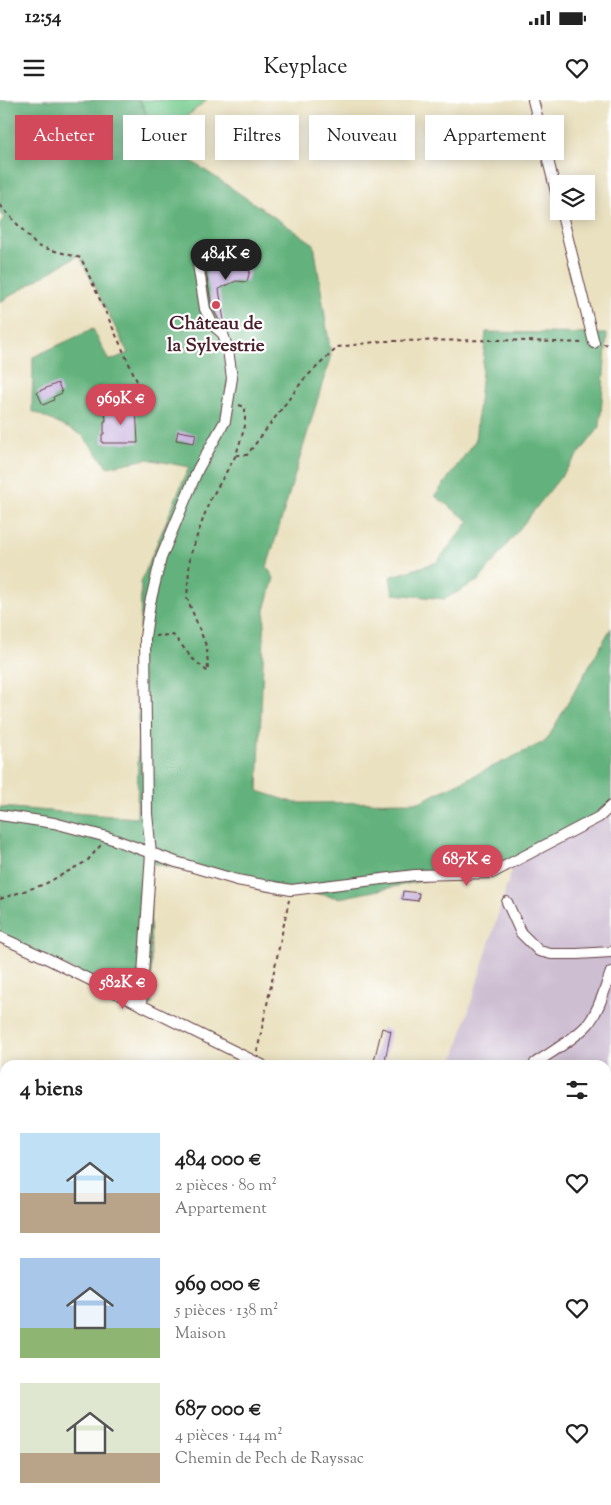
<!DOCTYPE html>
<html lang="fr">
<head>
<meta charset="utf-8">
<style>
  :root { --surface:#fff; --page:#f2f2f2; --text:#222; --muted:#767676; --accent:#d1495b }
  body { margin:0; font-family:"Sorts Mill Goudy",serif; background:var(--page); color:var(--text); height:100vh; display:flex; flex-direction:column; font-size:19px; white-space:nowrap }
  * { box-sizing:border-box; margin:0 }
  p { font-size:16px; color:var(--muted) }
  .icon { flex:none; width:28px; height:28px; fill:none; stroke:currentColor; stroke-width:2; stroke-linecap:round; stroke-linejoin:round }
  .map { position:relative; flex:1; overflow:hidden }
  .details { position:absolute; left:0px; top:960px; width:611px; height:445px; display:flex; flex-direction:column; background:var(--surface); border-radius:15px 15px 0 0; box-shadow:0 2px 12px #0003 }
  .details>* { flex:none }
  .top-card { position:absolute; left:15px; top:15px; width:581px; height:45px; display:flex; gap:10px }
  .buttons { position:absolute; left:550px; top:75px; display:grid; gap:10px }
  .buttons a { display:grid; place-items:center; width:45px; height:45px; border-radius:0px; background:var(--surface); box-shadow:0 2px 12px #0003; font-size:25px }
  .price { position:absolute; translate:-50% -42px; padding:0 11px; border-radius:18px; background:var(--accent); color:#fff; font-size:16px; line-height:32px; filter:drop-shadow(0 1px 2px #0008) }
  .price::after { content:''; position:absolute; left:50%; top:30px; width:15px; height:11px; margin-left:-8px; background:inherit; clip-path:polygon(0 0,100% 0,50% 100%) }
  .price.active { background:#222; color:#fff }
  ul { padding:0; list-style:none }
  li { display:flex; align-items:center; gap:15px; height:125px; padding:0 20px }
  li span { display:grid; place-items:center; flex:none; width:140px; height:100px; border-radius:0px; color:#555 }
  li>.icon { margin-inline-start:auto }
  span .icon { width:60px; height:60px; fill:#fffc; stroke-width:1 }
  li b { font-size:21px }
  h2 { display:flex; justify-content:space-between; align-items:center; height:60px; padding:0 20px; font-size:21px }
  .chip { padding:0 18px; border-radius:0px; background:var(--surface); box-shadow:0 2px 12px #0003; font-size:18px; line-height:45px }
  .chip.active { background:var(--accent); color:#fff }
  .status { display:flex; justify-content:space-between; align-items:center; height:35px; padding:0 25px; background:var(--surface); direction:ltr }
  .status svg { height:14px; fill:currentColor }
  header { display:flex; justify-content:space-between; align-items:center; height:65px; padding:0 20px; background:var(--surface); font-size:22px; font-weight:600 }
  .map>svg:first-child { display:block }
  .industrial { fill:#cdbed2 }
  .green { fill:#7acf93; stroke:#62775f }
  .forest { fill:#63b27d; stroke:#566854 }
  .building { fill:#c9b3e0 }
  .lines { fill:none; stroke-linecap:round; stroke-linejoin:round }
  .minor-casing { stroke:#623c41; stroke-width:12 }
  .path { stroke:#623c41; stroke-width:2; stroke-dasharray:4 4; stroke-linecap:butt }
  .minor { stroke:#fff; stroke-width:10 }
  .poi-dot { fill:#d1495b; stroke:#fff; stroke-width:2 }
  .labels { text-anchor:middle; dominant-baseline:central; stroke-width:4.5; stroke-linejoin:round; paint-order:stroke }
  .poi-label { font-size:19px; font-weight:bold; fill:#4a1f2b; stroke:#fff }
</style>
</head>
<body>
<div class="status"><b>12:54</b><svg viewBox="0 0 49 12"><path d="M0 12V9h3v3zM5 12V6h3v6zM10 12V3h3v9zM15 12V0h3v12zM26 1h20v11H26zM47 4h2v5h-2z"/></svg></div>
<header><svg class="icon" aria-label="menu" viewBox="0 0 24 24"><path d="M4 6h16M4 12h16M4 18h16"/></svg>Keyplace<svg class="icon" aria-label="heart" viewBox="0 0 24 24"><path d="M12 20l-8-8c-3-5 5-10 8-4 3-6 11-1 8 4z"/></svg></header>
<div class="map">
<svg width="611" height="1405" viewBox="0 0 611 1405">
  <rect width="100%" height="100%" fill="#fff"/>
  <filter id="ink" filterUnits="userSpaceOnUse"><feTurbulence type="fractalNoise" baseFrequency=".02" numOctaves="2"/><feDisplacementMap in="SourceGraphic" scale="10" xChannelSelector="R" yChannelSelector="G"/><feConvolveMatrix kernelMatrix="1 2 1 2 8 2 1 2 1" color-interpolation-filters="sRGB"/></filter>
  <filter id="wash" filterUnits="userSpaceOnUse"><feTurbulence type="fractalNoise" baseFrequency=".0096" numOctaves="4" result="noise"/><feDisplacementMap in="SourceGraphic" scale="20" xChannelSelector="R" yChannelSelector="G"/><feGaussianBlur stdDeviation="1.12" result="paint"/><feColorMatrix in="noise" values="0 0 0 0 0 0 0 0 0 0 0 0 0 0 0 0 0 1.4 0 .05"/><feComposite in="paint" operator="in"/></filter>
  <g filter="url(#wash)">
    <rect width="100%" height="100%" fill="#eae1c0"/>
    <path class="industrial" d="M611,701V1138L606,1136V965H452L514,762L599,717Z"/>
    <path class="green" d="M140,0H207L159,39Z"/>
    <path class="forest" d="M0,0H140L159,39L314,144L331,255L267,467L274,478L265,510L258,691L295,703L419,702L546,641L611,528V701L599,717L514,762L340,798L149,763L152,905L0,837V707L137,718L141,482L189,367L147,359L108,367L82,335L32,311L33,257L93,229L109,261L128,253L79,155L0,202V123L4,118L0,113Z
      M486,232L607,234L600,327L479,480L445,499L393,494L390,477L437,462L469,421L435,396L475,341Z
      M0,1041H2L5,1044V1164L1,1160L0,1162Z
      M65,1400H205L206,1405H68Z"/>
    <g id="blocks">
      <path class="building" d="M246,156L250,170L247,182L236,181L219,189L224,221L220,222L212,207L206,172Z
        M58,283L62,293L53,297L54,300L43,305L37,292Z
        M136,307L138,343H102V334H104V321H106L105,309Z
        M178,331L196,334L194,343L176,340Z
        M403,791L419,793L418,801L402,799Z
        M382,928L391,931L384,965H373Z"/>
    </g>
  </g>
  <g filter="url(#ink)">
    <use href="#blocks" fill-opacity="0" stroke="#623c41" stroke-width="1"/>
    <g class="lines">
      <g class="minor-casing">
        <path id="minor" d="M533,0L559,104
          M561,111L594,243
          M0,715L54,723L107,737L176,762L237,780L291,790L415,775L492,773L599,717L611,706
          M507,802L521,833L539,851L551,854H577L611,852
          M0,837L44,857L262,965
          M141,905L151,753L147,714L145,537L150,503L161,458L198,369L225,321L232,278L228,250L223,234L213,225L205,209L198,164
          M535,963C551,953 577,937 589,923C600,908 605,888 611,872
          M606,996L611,998
          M606,1136L611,1138"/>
      </g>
      <path class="path" d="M0,105L37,146L81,158L141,290L149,314
        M603,244L611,245
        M239,305L245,307V326L236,355H247L304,279L338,247L383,241L500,240L584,243
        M155,536L173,535L193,559L208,572L207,548L187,498L190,456L209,402L236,355
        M0,799L45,784L87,761L101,745
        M257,952L289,800
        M313,1400L314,1405"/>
      <use href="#minor" class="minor"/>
    </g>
  </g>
  <circle class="poi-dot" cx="216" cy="205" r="5"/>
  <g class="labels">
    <g class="poi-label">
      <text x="216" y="224">Château de<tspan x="216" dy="22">la Sylvestrie</tspan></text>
    </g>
  </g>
</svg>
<div class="buttons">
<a><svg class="icon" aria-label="layers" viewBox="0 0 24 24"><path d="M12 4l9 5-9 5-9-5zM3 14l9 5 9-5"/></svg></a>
</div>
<b class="price active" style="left:226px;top:181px">484K €</b>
<b class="price" style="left:121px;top:326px">969K €</b>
<b class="price" style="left:467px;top:787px">687K €</b>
<b class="price" style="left:123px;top:910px">582K €</b>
<div class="top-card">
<a class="chip active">Acheter</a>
<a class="chip">Louer</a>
<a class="chip">Filtres</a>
<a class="chip">Nouveau</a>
<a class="chip">Appartement</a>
</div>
<section class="details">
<h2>4 biens<svg class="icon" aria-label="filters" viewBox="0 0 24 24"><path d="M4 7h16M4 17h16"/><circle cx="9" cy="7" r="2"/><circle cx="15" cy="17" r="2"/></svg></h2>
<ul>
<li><span style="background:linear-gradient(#bfe0f5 60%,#b9a48a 0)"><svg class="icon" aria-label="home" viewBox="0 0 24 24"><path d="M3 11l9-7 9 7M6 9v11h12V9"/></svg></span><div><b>484 000 €</b><p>2 pièces · 80 m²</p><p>Appartement</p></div><svg class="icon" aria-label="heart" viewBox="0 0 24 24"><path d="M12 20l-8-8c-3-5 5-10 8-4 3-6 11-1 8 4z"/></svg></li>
<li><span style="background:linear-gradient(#a9c7e8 70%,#8fb573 0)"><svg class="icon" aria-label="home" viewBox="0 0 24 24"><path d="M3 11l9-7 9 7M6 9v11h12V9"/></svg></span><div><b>969 000 €</b><p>5 pièces · 138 m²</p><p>Maison</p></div><svg class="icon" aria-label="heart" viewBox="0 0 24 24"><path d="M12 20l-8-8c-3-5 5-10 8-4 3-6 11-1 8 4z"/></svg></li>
<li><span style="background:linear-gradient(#dfe7d0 70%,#b9a48a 0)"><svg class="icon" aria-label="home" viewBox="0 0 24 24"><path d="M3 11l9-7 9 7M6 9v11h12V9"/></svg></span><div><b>687 000 €</b><p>4 pièces · 144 m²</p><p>Chemin de Pech de Rayssac</p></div><svg class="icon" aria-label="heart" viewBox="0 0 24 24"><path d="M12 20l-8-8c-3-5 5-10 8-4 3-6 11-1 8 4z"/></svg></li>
</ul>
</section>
</div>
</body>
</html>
